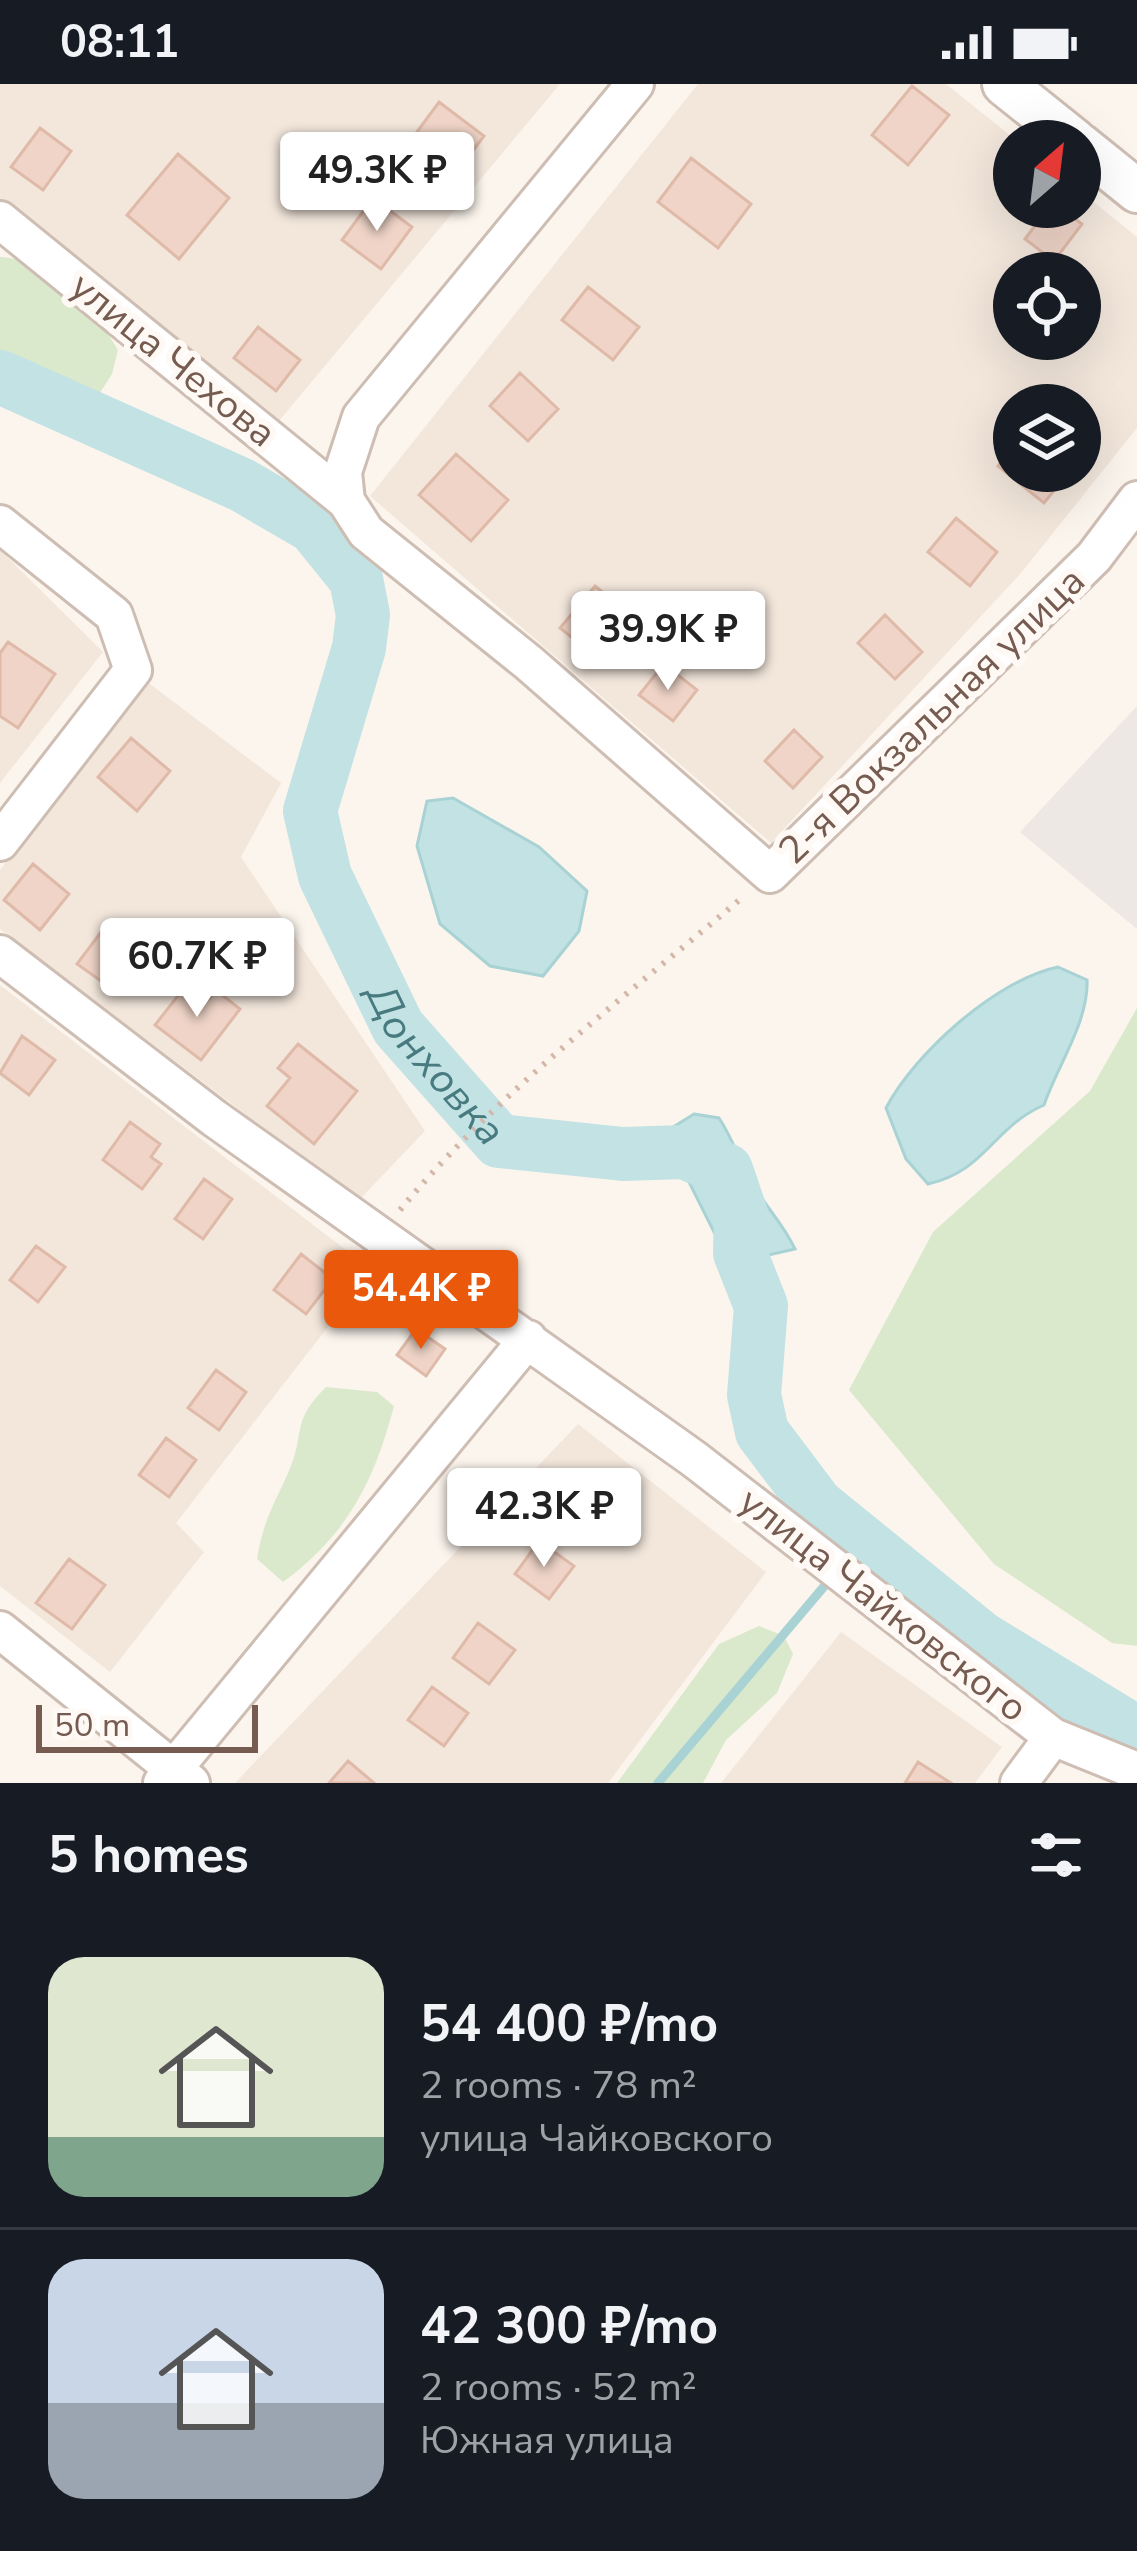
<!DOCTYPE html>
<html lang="en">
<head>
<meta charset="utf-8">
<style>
  :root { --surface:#171b24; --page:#242831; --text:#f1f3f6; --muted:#9ea1a6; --line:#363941; --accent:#ea580c }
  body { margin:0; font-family:"Nunito Sans",sans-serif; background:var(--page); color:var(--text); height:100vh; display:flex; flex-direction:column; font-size:45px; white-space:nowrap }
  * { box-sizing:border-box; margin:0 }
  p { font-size:39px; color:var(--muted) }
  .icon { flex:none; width:66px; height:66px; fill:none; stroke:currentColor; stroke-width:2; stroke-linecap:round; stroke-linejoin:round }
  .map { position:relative; height:1699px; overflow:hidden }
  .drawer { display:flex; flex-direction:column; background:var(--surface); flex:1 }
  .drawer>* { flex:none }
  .needle { width:78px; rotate:28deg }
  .tools { position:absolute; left:993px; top:36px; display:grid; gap:24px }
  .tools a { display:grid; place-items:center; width:108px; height:108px; border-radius:50%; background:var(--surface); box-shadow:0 12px 48px #0002; font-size:60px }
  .scale { position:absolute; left:36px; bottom:30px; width:222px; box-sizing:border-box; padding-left:12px; border:6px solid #765b51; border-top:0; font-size:33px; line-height:42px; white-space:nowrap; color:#765b51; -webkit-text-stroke:9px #fef9f4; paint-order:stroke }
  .price { position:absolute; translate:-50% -102px; padding:0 27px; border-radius:12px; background:#fff; color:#222; font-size:39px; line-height:78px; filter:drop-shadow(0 3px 6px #0008) }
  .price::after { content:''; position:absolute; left:50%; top:72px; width:36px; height:27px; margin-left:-18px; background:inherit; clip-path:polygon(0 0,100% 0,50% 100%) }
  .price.selected { background:var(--accent); color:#fff }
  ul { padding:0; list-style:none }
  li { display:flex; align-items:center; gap:36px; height:300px; padding:0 48px }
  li+li { border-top:3px solid var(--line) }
  li span { display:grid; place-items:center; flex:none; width:336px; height:240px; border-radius:36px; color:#555 }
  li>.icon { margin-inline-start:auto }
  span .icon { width:144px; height:144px; fill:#fffc; stroke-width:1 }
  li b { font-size:51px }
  h2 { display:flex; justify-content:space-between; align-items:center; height:144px; padding:0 48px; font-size:51px }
  .status { display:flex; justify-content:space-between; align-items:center; height:84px; padding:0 60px; background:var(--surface); direction:ltr }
  .status svg { height:33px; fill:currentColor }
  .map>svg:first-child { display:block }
  .residential { fill:#f3e7dc; fill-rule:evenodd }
  .industrial { fill:#eee8e5 }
  .green { fill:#dae9cc }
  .water { fill:#c2e2e4; stroke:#a9d2d5; stroke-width:3 }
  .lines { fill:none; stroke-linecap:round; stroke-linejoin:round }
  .stream { stroke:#a9d2d5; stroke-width:9 }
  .river { stroke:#c2e2e4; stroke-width:54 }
  .building { fill:#efd4c7; stroke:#e0baa9; stroke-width:3 }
  .minor-casing { stroke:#cebdb3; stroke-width:42 }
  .tertiary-casing { stroke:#cebdb3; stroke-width:48 }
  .path { stroke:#d4b7a9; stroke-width:6; stroke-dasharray:3 9; stroke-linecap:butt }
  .minor { stroke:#fff; stroke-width:36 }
  .tertiary { stroke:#fff; stroke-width:42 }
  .labels { text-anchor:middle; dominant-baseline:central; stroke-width:12; stroke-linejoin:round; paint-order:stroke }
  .street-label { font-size:39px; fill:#765b51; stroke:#fef9f4 }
  .water-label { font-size:42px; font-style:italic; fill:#487b80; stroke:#fef9f4 }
</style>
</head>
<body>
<div class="status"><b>08:11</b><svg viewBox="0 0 49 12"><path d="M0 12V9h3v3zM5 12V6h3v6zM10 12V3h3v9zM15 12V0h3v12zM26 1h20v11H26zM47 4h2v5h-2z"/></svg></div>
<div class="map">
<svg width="1137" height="1699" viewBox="0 0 1137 1699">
  <rect width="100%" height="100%" fill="#fbf5ed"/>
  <path class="residential" d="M0,0H560L273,344L0,119Z
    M698,0H946L1017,57L1014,123H1080V107L1137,153V344L1021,489L771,759L370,412ZM1014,189H1080V255H1014ZM1014,321H1080V387H1014Z
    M0,466L103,568L0,699Z
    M146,597L281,699L241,773L425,1047L359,1116L0,845V786Z
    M0,901L372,1186L176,1439L204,1468L110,1588L0,1502Z
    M578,1340L766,1488L608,1699H235Z
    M841,1548L1002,1663L975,1699H721Z"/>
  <path class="industrial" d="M1137,622V845L1020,748Z"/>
  <path class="green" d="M0,173C43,173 99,230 118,266L112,290L98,312L72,313L0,276Z
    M1137,924V1562L1112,1559L994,1480L849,1306L933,1148L1090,1007Z
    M326,1303L377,1308L394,1322C374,1398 347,1451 283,1498L257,1475C264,1434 273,1423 289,1387C306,1348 290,1339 326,1303Z
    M759,1542L784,1552L793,1570L777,1609L726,1656L703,1699H617L719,1560Z"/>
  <path class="water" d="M453,714L539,763L587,807L579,847L543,892L490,882L440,840L417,762L427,717Z
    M1058,883L1087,896C1089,936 1058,981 1044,1021C992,1044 986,1087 928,1100L906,1075L886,1024C915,969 996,896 1058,883Z
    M694,1030L719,1034C733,1055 739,1076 751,1097C764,1121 783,1139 795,1165L764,1172L751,1196L734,1188L689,1098L645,1069L662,1050Z"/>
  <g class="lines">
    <path class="stream" d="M817,1421L843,1463L840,1478
      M658,1699L832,1493"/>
    <path class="river" id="s1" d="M0,293L242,401L314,443L356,495L363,531L359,564L310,727L325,792L398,943L499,1057L623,1070L684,1068L726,1086L741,1130L740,1169L761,1222L754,1311L762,1348L817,1421L981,1554L1137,1649"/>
  </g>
  <path class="building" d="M912,2L949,31L908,81L872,51Z
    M439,18L484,52L456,89L411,56Z
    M40,44L71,67L43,106L11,83Z
    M178,70L229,114L179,175L127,131Z
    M691,74L751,120L718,164L658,118Z
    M373,114L412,143L381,185L342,156Z
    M1049,123H1059L1082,140L1054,177L1025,155Z
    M588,203L639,243L613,276L562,236Z
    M258,243L300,276L276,307L234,274Z
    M520,289L558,325L528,357L490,322Z
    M1014,362V387H1070L1044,419L998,382Z
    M456,370L508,416L471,457L419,411Z
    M956,434L997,468L970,502L928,468Z
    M595,502L624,526L590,568L560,544Z
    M885,531L922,568L895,595L858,559Z
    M8,558L55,590L18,644L0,632V569Z
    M664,580L697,606L673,637L639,611Z
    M794,646L822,673L793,704L765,677Z
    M131,654L170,687L137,727L98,693Z
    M33,780L69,810L40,846L4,816Z
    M101,848L131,870L108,902L77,880Z
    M188,899L209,915L216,906L240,925L201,976L155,941Z
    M22,952L55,976L29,1011L0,989Z
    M298,960L357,1007L314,1060L267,1022L290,994L278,984Z
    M130,1038L160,1060L151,1073L161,1080L142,1105L103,1076Z
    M204,1095L232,1115L203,1155L175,1135Z
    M36,1162L65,1183L38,1218L10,1196Z
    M301,1170L333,1195L306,1230L274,1206Z
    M416,1245L445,1265L426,1292L397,1271Z
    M216,1286L246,1308L219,1346L188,1324Z
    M166,1354L196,1376L169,1413L139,1391Z
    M589,1393L627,1422L600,1456L563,1427Z
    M539,1457L574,1482L549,1515L515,1490Z
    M69,1475L105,1501L72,1545L36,1519Z
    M478,1539L515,1566L489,1600L453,1574Z
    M432,1603L468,1629L444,1662L408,1636Z
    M348,1677L374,1699H329Z
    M918,1678L951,1699H905Z"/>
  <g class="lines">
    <g class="minor-casing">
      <path id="minor" d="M635,0L361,333L343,388L346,417L366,448L529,579L770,790L1094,473L1137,416
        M0,136L346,417
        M0,440L114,531L133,586L0,758
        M0,870L214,1034L694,1375L1053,1653L1137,1687
        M0,1546L191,1699
        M162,1699L528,1255
        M1019,1699L1053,1653"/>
    </g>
    <g class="tertiary-casing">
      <path id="tertiary" d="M1004,0L1075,57
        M1080,61L1137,107"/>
    </g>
    <path class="path" d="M400,1126C499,1006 627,912 744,812"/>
    <use href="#minor" class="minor"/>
    <use href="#tertiary" class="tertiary"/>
  </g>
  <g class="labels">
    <g class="street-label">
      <text transform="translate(173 276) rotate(39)">улица Чехова</text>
      <text transform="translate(932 632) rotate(-44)">2-я Вокзальная улица</text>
      <text transform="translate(883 1521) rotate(38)">улица Чайковского</text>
    </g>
    <g class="water-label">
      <text stroke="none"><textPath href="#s1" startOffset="942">Донховка</textPath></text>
    </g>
  </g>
</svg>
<div class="tools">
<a><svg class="needle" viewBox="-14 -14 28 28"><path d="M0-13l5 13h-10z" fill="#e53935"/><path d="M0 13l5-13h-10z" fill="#9ea1a6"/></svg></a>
<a><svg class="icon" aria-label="locate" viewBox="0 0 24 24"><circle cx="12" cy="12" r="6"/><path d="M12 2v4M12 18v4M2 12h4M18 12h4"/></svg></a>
<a><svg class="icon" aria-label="layers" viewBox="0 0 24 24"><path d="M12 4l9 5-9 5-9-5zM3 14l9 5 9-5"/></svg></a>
</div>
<div class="scale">50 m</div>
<b class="price" style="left:377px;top:150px">49.3K ₽</b>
<b class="price" style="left:668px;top:609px">39.9K ₽</b>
<b class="price" style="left:197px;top:936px">60.7K ₽</b>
<b class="price selected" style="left:421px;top:1268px">54.4K ₽</b>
<b class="price" style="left:544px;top:1486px">42.3K ₽</b>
</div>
<section class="drawer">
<h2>5 homes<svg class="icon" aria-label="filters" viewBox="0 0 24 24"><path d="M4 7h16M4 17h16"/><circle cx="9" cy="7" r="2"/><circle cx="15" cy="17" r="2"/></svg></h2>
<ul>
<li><span style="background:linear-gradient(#dfe7d0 75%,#7fa58c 0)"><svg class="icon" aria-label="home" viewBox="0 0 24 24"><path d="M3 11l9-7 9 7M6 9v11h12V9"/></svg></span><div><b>54 400 ₽/mo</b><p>2 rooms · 78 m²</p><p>улица Чайковского</p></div></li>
<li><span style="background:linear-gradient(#c9d6e8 60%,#9aa5b1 0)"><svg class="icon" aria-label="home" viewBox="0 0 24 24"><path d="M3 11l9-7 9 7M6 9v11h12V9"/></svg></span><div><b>42 300 ₽/mo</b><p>2 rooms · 52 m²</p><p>Южная улица</p></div></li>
</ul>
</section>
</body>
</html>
